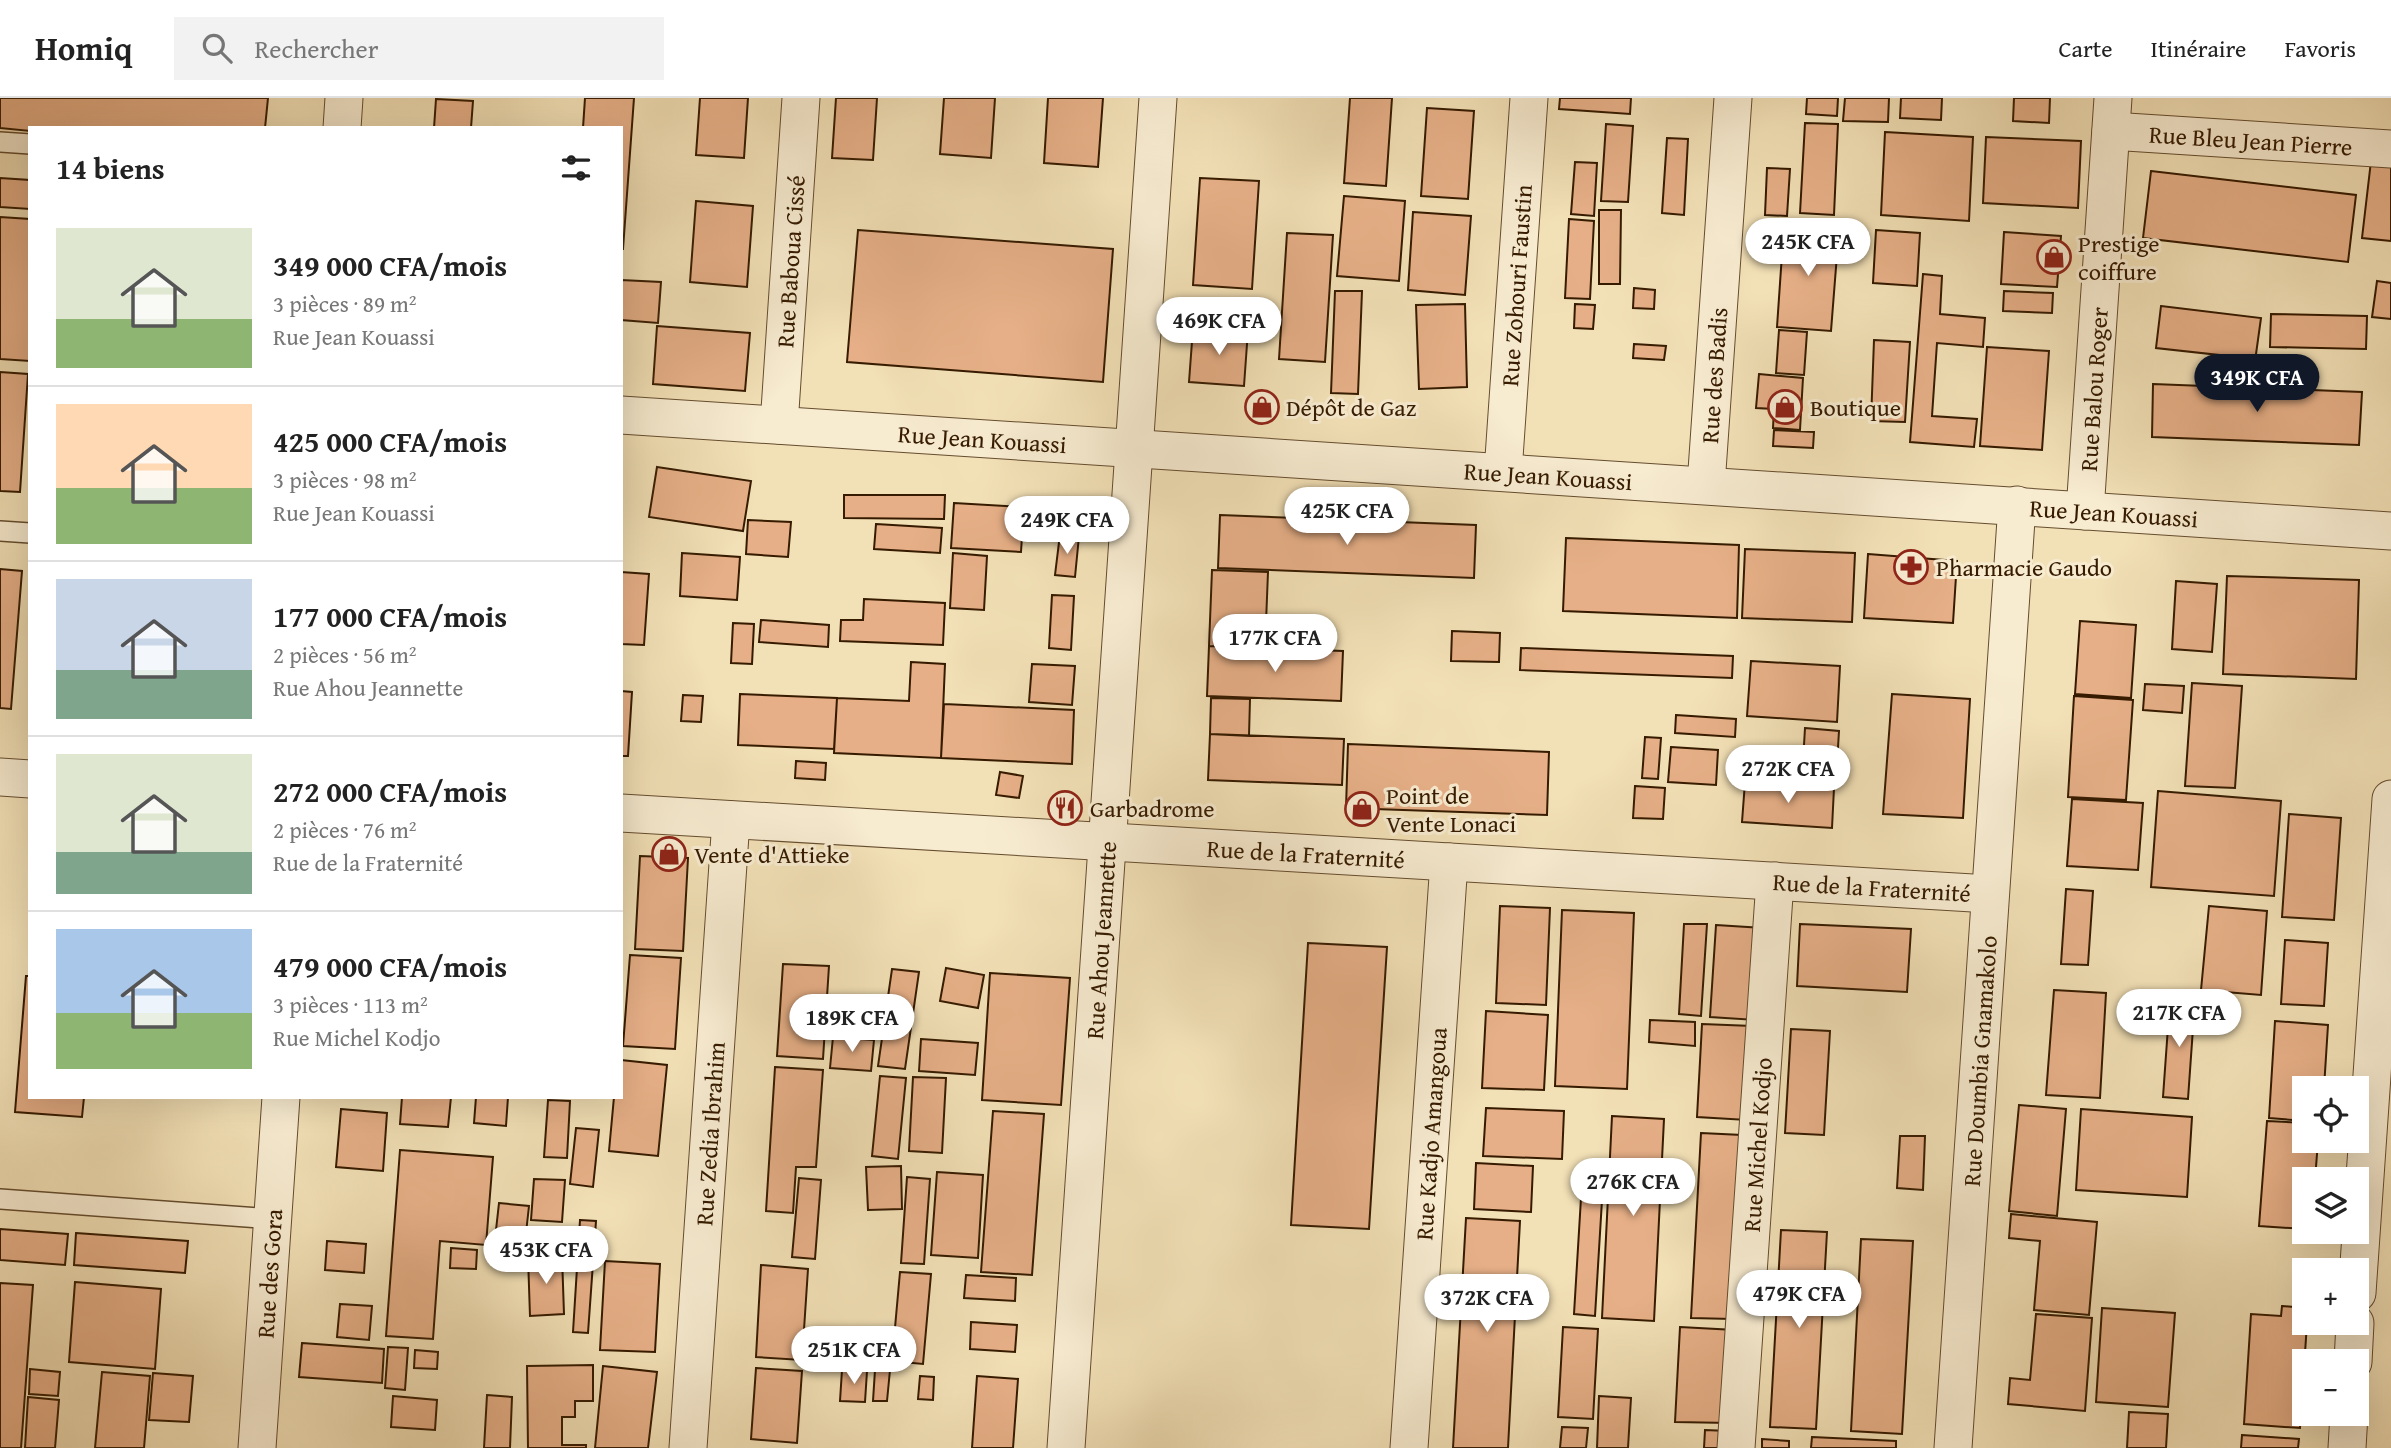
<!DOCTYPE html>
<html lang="fr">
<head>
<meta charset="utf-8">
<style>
  :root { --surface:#fff; --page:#f2f2f2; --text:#222; --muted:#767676; --line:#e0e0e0; --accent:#111827 }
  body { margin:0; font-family:"Gentium Book Plus",serif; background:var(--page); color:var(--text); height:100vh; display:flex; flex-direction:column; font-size:26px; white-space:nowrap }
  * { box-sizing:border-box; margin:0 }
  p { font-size:23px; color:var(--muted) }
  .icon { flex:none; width:38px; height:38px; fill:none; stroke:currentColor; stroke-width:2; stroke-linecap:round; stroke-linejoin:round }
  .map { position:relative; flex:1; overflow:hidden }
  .side { position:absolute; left:28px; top:28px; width:595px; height:973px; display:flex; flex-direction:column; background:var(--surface); border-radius:0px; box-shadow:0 7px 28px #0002 }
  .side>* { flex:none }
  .tools { position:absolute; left:2292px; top:978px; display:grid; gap:14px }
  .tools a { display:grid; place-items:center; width:77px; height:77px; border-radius:0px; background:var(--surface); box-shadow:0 7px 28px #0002; font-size:35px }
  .price { position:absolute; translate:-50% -60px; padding:0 16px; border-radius:24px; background:#fff; color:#222; font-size:23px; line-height:46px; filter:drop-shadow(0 2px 4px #0008) }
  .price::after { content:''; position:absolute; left:50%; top:42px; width:21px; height:16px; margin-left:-10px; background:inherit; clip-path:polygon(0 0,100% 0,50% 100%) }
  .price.on { background:var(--accent); color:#fff }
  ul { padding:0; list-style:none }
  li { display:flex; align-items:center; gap:21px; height:175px; padding:0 28px }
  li+li { border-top:2px solid var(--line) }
  li span { display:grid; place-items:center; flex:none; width:196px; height:140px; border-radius:0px; color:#555 }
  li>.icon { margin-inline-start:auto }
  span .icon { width:84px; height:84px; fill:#fffc; stroke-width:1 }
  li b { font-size:30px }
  h2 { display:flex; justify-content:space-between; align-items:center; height:84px; padding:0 28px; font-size:30px }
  header { display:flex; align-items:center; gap:42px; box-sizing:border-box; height:98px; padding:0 35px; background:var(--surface); border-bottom:2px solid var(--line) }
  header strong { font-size:33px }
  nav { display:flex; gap:38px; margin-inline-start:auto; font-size:24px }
  .search { width:490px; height:63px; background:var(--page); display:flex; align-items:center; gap:18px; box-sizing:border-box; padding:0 24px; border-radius:0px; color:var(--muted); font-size:26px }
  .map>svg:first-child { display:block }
  .building { fill:#e6af87; stroke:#361b00; stroke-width:2 }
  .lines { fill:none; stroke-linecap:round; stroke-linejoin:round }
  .lane-casing { stroke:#654c2e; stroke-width:22 }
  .street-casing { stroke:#654c2e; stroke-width:39 }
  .lane { stroke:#f7ebd0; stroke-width:19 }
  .street { stroke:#f7ebd0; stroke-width:37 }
  .labels { text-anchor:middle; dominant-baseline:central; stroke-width:6; stroke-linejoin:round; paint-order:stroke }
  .street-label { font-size:24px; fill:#361b00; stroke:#f7ebd0 }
  .poi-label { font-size:24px; fill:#361b00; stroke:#f7ebd0; text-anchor:start }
</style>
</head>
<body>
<header>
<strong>Homiq</strong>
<div class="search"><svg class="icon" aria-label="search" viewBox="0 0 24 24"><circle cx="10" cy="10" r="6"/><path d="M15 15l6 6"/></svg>Rechercher</div>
<nav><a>Carte</a><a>Itinéraire</a><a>Favoris</a></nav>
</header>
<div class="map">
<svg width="2391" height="1350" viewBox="0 0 2391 1350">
  <rect width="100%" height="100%" fill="#f2e0b6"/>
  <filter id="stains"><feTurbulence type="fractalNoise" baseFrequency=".00286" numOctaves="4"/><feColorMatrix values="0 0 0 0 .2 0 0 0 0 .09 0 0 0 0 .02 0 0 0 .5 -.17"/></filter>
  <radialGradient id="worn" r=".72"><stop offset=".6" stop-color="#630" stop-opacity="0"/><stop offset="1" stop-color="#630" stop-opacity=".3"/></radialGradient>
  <path class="building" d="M0,0H268L265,30H30V33L0,30Z
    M585,0H634L623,151H621V30H583Z
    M700,0H748L744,60L696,57Z
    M836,0H877L873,62L832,60Z
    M944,0H995L991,60L940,56Z
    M1048,0H1103L1098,69L1044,65Z
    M1350,0H1392L1386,88L1344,85Z
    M1560,0H1631L1630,16L1559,11Z
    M1807,0H1838L1837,18L1806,16Z
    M1845,0H1889L1888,24L1843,23Z
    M1901,0H1942L1941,22L1900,20Z
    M2014,0H2050L2049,25L2013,23Z
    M436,1L473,3L471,30H434Z
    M1427,10L1474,13L1468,101L1421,98Z
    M1805,25L1838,26L1834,117L1800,115Z
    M1606,26L1633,28L1628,104L1601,103Z
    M1885,34L1973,39L1969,123L1881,117Z
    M1986,39L2081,43L2078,110L1983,105Z
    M1667,40L1688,41L1684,117L1662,115Z
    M2371,63L2391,65V143L2362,140Z
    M1575,64L1597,65L1594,118L1571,116Z
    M1767,70L1790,71L1787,118L1765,117Z
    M2151,73L2356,97L2348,164L2143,140Z
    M0,80L30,82V111L0,109Z
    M1200,80L1259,83L1252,191L1193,187Z
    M1344,98L1405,103L1399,183L1337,178Z
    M696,103L753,108L747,189L690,184Z
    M1599,112H1621L1620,186H1599Z
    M1413,114L1471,118L1465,197L1408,192Z
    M0,119L30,121V263L0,261Z
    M1569,121L1594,123L1590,201L1565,200Z
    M1784,127L1839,131L1831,233L1777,229Z
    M858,132L1113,151L1103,284L847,264Z
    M1876,132L1920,135L1917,188L1873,185Z
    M2004,134L2061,138L2057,189L2001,186Z
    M1287,135L1333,137L1325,264L1279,261Z
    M1923,176L1942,178L1940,216L1985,220L1983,249L1937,245L1932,318L1977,321L1974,349L1910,344Z
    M621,182L661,184L658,225L621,222Z
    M2377,183L2391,185V221L2372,219Z
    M1634,190L1655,192L1654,211L1633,210Z
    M1335,193H1362L1358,296L1331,295Z
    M2004,193L2053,195L2052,215L2003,213Z
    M1465,206L1467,289L1419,291L1416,207Z
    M1575,206L1595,207L1593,231L1574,230Z
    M2161,208L2261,220L2252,285L2225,281L2228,258L2156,250Z
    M2271,216L2367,218L2366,251L2270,249Z
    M657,228L750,235L745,293L653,286Z
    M1193,230L1248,232L1244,288L1189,284Z
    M1779,232L1807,234L1804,277L1776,275Z
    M1874,242L1910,244L1905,324L1871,323Z
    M1634,246L1666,248L1664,262L1633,260Z
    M1987,249L2049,253L2042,352L1980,348Z
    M0,274L28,276L20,394L0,393Z
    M1759,276L1803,280L1800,332L1773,330L1774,311L1756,310Z
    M2153,286L2362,294L2359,347L2152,339Z
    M1774,332L1814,334L1813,350L1773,348Z
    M657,369L751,383L743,433L649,419Z
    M844,397H945L944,421L844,420Z
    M954,405L1024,409L1021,454L951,450Z
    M1220,417L1476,427L1474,480L1218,470Z
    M748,422L791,424L788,459L746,456Z
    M876,426L942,430L940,455L874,451Z
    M1060,436L1079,438L1075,479L1055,477Z
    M1566,440L1739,447L1737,520L1563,513Z
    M1745,451L1855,455L1852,524L1742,520Z
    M682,455L740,459L737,502L680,498Z
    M953,455L987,458L984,512L950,510Z
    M1868,456L1957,463L1953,525L1864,520Z
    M0,471L22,473L11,611L0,610Z
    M1212,472L1268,474L1265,550L1209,548Z
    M621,474L649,476L644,547L621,546Z
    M2227,478L2359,482L2356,581L2223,576Z
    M2176,483L2217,486L2212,554L2172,551Z
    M1052,497L1074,498L1071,552L1049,550Z
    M864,501L945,505L943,547L840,543L841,522H863Z
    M761,522L829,527L828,549L759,544Z
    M2080,523L2136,527L2131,600L2075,596Z
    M733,525L754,526L752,566L731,565Z
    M1452,533L1500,535L1499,564L1451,563Z
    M1209,548L1343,553L1341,603L1207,598Z
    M1521,550L1733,558L1732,580L1520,572Z
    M1751,563L1840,568L1837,624L1747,618Z
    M911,564L945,566L941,660L834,655L837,600L909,603Z
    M1032,566L1075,568L1072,607L1029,604Z
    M2192,585L2242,588L2235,690L2185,688Z
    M2145,586L2184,588L2182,615L2143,612Z
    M621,593L632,594L628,658H621Z
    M740,596L837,600L834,651L738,647Z
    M1892,596L1970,601L1963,720L1883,716Z
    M683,597L703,598L701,624L681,623Z
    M2074,598L2133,602L2126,702L2068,699Z
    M1211,600L1250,601L1249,638L1210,636Z
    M944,606L1074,612L1072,666L941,660Z
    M1676,617L1736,621L1735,639L1675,635Z
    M1805,630L1839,633L1837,666L1803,664Z
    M1210,636L1344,641L1342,687L1208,682Z
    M1645,639L1661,640L1658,681L1642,680Z
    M1348,646L1549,654L1547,717L1346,710Z
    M1671,649L1718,652L1716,687L1668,684Z
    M796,663L826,665L825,682L795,680Z
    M1000,674L1023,678L1019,700L996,697Z
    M1745,684L1834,690L1832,730L1742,724Z
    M1635,688L1665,690L1663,721L1633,720Z
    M2158,693L2281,703L2274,798L2151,789Z
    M2072,701L2143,705L2138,772L2067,768Z
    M2289,716L2341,720L2334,822L2282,819Z
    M640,758L688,760L683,853L635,851Z
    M2066,791L2093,793L2088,867L2061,866Z
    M1500,808L1550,810L1546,907L1496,905Z
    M2209,808L2267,813L2261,897L2201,892Z
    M1562,812L1634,815L1627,991L1555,988Z
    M1684,826H1707L1701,918L1679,916Z
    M1800,826L1911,831L1907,894L1797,888Z
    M1716,827L1763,830L1756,922L1710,919Z
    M2285,842L2328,845L2324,908L2281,906Z
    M1308,845L1387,849L1369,1131L1291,1127Z
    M630,857L681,860L675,951L623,948Z
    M783,866L829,868L823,961L777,958Z
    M946,870L984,877L978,910L940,903Z
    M892,871L919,874L905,971L878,968Z
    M990,875L1070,880L1061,1007L982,1002Z
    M26,878H30V999H84L82,1019L15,1014Z
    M2054,892L2106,895L2100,1000L2046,997Z
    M2170,901L2195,902L2188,1001L2163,999Z
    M1486,913L1548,917L1544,992L1482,990Z
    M1650,922L1695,924V948L1649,944Z
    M2275,923L2328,927L2324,990H2305V1023L2269,1020Z
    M1702,926L1752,928L1747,1022L1697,1019Z
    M1791,931L1830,933L1824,1037L1785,1035Z
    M833,939L874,942L871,973L830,970Z
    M921,941L978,945L975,977L919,973Z
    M621,962L667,967L658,1058L609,1053L614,999H621Z
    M775,969L823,972L816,1069H796L793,1115L766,1113Z
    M880,978L906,980L898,1061L872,1058Z
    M913,979L946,980L942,1055L909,1053Z
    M402,999H451L448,1029L400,1026Z
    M476,999H508L506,1028L474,1025Z
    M548,1002L570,1003L567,1060L544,1059Z
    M2019,1007L2066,1011L2057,1118L2009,1113Z
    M1486,1010L1564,1013L1562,1061L1483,1058Z
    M341,1011L387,1015L383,1073L336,1069Z
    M2081,1011L2192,1019L2187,1099L2076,1092Z
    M993,1013L1044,1016L1032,1177L981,1174Z
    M1612,1018L1664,1021L1654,1223L1602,1220Z
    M2267,1023L2305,1025V1043H2318L2315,1082H2305V1131L2259,1128Z
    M576,1030L599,1032L593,1089L570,1086Z
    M1701,1035L1742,1037L1732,1221L1691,1220Z
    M1900,1038H1925L1923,1092L1897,1090Z
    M400,1052L493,1059L486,1147L440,1143L433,1241L386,1238Z
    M1476,1065L1533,1068L1531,1114L1474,1111Z
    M901,1068L902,1111L868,1112L866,1069Z
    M937,1074L983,1077L978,1160L931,1157Z
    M907,1079L930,1081L924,1166L901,1165Z
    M799,1080L821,1082L815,1161L792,1159Z
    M534,1081L565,1082L562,1124L531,1122Z
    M1581,1100L1602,1102L1595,1218L1574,1216Z
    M499,1105L529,1108L525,1144L495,1141Z
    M2011,1116L2097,1124L2089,1217L2034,1212L2040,1143L2009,1140Z
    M1466,1120L1520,1123L1508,1350H1453Z
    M580,1122L596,1123L588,1235L573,1234Z
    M0,1131L68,1136L65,1167L0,1162Z
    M1781,1132L1827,1134L1816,1331L1770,1329Z
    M76,1135L188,1143L185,1175L74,1167Z
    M1861,1141L1913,1143L1902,1336L1851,1333Z
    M327,1143L366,1146L364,1175L325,1172Z
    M451,1150L477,1152L476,1171L450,1170Z
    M562,1158L564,1216L530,1218L528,1159Z
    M605,1163L660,1166L655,1254L600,1252Z
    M761,1167L808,1171L802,1262L756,1259Z
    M900,1174L931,1176L923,1266L892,1263Z
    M966,1177L1016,1180L1015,1203L964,1200Z
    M75,1184L161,1191L155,1271L69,1264Z
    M0,1185L33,1187L21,1350H0Z
    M340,1206L372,1208L369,1242L337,1239Z
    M2282,1208L2305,1210V1225H2307L2300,1330L2244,1326L2251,1216L2281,1218Z
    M2102,1210L2175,1215L2168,1309L2096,1304Z
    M2036,1216L2092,1220L2085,1313L2008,1306L2010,1280L2030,1282Z
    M971,1224L1017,1227L1015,1254L970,1251Z
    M1563,1229L1598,1231L1593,1321L1558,1319Z
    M1680,1229L1735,1232L1730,1325L1675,1324Z
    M302,1245L384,1251L382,1285L299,1279Z
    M815,1248L836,1250L834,1271L813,1269Z
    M388,1249L408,1250L405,1292L385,1290Z
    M415,1252L438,1254L437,1271L414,1270Z
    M593,1267V1303H575V1319H562V1347H586V1350H528L527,1268Z
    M603,1268L657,1274L648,1350H595Z
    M756,1270L802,1273L797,1345L751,1341Z
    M30,1271L60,1274L58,1298L29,1296Z
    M842,1272L867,1273L865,1304L840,1303Z
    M875,1272H890L887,1303H873Z
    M102,1274L150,1278L144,1350H95Z
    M153,1275L193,1278L189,1324L149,1322Z
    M920,1278L934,1279L933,1302L918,1301Z
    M977,1278L1018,1281L1013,1350H972Z
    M487,1297L512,1299L510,1350H484Z
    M393,1298L437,1302L435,1332L391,1329Z
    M1599,1298L1631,1300L1628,1350H1597Z
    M28,1299L59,1302L55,1350H25Z
    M2129,1314L2168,1316L2166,1350H2127Z
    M1562,1329L1588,1330L1586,1350H1560Z
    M1705,1332L1728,1333L1727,1350H1704Z
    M2242,1337L2299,1341L2298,1350H2241Z
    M1812,1339L1896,1343V1350H1811Z
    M1762,1341L1789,1343V1350H1762Z"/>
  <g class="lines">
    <g class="lane-casing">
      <path id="lane" d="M0,44L30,46
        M0,433L30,435
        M0,1101L273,1121"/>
    </g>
    <g class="street-casing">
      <g id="street">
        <path d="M342,30L344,0"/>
        <path id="s1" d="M2111,33L2391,51"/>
        <path id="s2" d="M621,317L2391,433"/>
        <path id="s3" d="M779,327L801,0"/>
        <path id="s4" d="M1503,374L1529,0"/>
        <path id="s5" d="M1706,387L1733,0"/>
        <path id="s6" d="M2085,413L2113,0"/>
        <path d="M0,679L30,681"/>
        <path id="s7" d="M621,715L1990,796"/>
        <path d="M2357,1195L2391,701"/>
        <path d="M2353,1264L2355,1225"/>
        <path id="s8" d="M257,1350L281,999"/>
        <path id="s9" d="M688,1350L731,722"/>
        <path id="s10" d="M1066,1350L1158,0"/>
        <path id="s11" d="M1409,1350L1449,764"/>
        <path id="s12" d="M1736,1350L1775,783"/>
        <path id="s13" d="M1953,1350L2017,407"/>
        <path d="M2347,1350L2349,1316"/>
      </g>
    </g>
    <use href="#lane" class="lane"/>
    <use href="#street" class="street"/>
  </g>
  <defs>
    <g id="shop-ring" transform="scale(1.75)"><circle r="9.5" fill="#f7ebd0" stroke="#8f2418" stroke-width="1.5"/><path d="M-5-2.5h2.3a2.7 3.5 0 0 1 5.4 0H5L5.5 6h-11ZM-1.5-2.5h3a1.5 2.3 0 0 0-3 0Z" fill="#8f2418"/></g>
    <g id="pharmacy-ring" transform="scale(1.75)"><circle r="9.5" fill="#f7ebd0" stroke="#8f2418" stroke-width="1.5"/><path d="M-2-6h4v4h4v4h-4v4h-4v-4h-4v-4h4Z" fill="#8f2418"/></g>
    <g id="restaurant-ring" transform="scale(1.75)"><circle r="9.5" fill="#f7ebd0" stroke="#8f2418" stroke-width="1.5"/><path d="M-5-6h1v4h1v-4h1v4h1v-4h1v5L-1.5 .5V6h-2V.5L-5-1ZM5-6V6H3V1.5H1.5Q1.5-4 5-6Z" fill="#8f2418"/></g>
  </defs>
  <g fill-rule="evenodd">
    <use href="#shop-ring" x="2054" y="159"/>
    <use href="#shop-ring" x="1262" y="309"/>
    <use href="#shop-ring" x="1785" y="309"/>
    <use href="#pharmacy-ring" x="1911" y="469"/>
    <use href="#restaurant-ring" x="1065" y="710"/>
    <use href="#shop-ring" x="1362" y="711"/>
    <use href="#shop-ring" x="669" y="756"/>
  </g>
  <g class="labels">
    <g class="street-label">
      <text stroke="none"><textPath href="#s1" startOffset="140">Rue Bleu Jean Pierre</textPath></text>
      <text stroke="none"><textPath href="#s3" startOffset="164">Rue Baboua Cissé</textPath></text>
      <text stroke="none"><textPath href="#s4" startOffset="187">Rue Zohouri Faustin</textPath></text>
      <text stroke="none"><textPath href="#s5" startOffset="110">Rue des Badis</textPath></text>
      <text stroke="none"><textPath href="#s6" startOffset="122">Rue Balou Roger</textPath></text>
      <text stroke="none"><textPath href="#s2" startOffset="362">Rue Jean Kouassi</textPath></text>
      <text stroke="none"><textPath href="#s2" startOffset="929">Rue Jean Kouassi</textPath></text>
      <text stroke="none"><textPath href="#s2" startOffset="1496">Rue Jean Kouassi</textPath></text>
      <text stroke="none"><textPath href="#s7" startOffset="686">Rue de la Fraternité</textPath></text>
      <text stroke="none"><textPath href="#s7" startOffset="1253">Rue de la Fraternité</textPath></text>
      <text stroke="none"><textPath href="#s10" startOffset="509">Rue Ahou Jeannette</textPath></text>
      <text stroke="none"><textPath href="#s13" startOffset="388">Rue Doumbia Gnamakolo</textPath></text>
      <text stroke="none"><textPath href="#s9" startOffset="315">Rue Zedia Ibrahim</textPath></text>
      <text stroke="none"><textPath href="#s11" startOffset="315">Rue Kadjo Amangoua</textPath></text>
      <text stroke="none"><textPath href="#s12" startOffset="304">Rue Michel Kodjo</textPath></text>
      <text stroke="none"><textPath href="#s8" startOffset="175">Rue des Gora</textPath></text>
    </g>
    <g class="poi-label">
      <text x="2078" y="145">Prestige<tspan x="2078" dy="28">coiffure</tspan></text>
      <text x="1286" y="309">Dépôt de Gaz</text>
      <text x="1810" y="309">Boutique</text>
      <text x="1936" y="469">Pharmacie Gaudo</text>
      <text x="1386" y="697">Point de<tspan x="1386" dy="28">Vente Lonaci</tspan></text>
      <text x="1090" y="710">Garbadrome</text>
      <text x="694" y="756">Vente d'Attieke</text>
    </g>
  </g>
  <rect width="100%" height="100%" filter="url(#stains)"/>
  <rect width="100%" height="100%" fill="url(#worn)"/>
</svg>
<div class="tools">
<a><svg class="icon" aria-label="locate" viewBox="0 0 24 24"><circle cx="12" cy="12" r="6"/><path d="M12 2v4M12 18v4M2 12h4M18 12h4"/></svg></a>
<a><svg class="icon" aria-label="layers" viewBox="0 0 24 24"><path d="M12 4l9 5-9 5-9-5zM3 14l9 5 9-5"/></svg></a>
<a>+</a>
<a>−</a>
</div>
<b class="price" style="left:1808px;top:180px">245K CFA</b>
<b class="price" style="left:1219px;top:259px">469K CFA</b>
<b class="price on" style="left:2257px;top:316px">349K CFA</b>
<b class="price" style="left:1347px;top:449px">425K CFA</b>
<b class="price" style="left:1067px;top:458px">249K CFA</b>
<b class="price" style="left:1275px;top:576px">177K CFA</b>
<b class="price" style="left:1788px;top:707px">272K CFA</b>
<b class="price" style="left:2179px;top:951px">217K CFA</b>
<b class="price" style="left:852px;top:956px">189K CFA</b>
<b class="price" style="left:1633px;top:1120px">276K CFA</b>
<b class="price" style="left:546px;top:1188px">453K CFA</b>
<b class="price" style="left:1799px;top:1232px">479K CFA</b>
<b class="price" style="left:1487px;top:1236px">372K CFA</b>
<b class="price" style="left:854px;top:1288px">251K CFA</b>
<section class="side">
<h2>14 biens<svg class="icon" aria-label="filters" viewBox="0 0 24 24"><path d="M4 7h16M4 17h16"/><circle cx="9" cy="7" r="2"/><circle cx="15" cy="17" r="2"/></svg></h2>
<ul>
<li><span style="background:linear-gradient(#dfe7d0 65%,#8fb573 0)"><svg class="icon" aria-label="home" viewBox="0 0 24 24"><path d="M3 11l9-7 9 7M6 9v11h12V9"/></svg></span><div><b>349 000 CFA/mois</b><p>3 pièces · 89 m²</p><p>Rue Jean Kouassi</p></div></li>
<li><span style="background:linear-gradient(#ffd9b3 60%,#8fb573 0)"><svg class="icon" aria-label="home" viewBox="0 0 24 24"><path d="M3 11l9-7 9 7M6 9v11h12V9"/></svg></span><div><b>425 000 CFA/mois</b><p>3 pièces · 98 m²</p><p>Rue Jean Kouassi</p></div></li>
<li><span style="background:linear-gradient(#c9d6e8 65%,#7fa58c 0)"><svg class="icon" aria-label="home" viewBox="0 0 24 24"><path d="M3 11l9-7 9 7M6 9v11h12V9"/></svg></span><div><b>177 000 CFA/mois</b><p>2 pièces · 56 m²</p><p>Rue Ahou Jeannette</p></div></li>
<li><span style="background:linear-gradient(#dfe7d0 70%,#7fa58c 0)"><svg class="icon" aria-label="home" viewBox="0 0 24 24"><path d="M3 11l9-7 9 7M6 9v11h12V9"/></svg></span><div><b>272 000 CFA/mois</b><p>2 pièces · 76 m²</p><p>Rue de la Fraternité</p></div></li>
<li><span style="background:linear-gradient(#a9c7e8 60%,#8fb573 0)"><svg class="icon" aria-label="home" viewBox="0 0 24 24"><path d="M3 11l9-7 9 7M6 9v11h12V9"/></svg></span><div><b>479 000 CFA/mois</b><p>3 pièces · 113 m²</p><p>Rue Michel Kodjo</p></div></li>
</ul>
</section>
</div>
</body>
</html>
